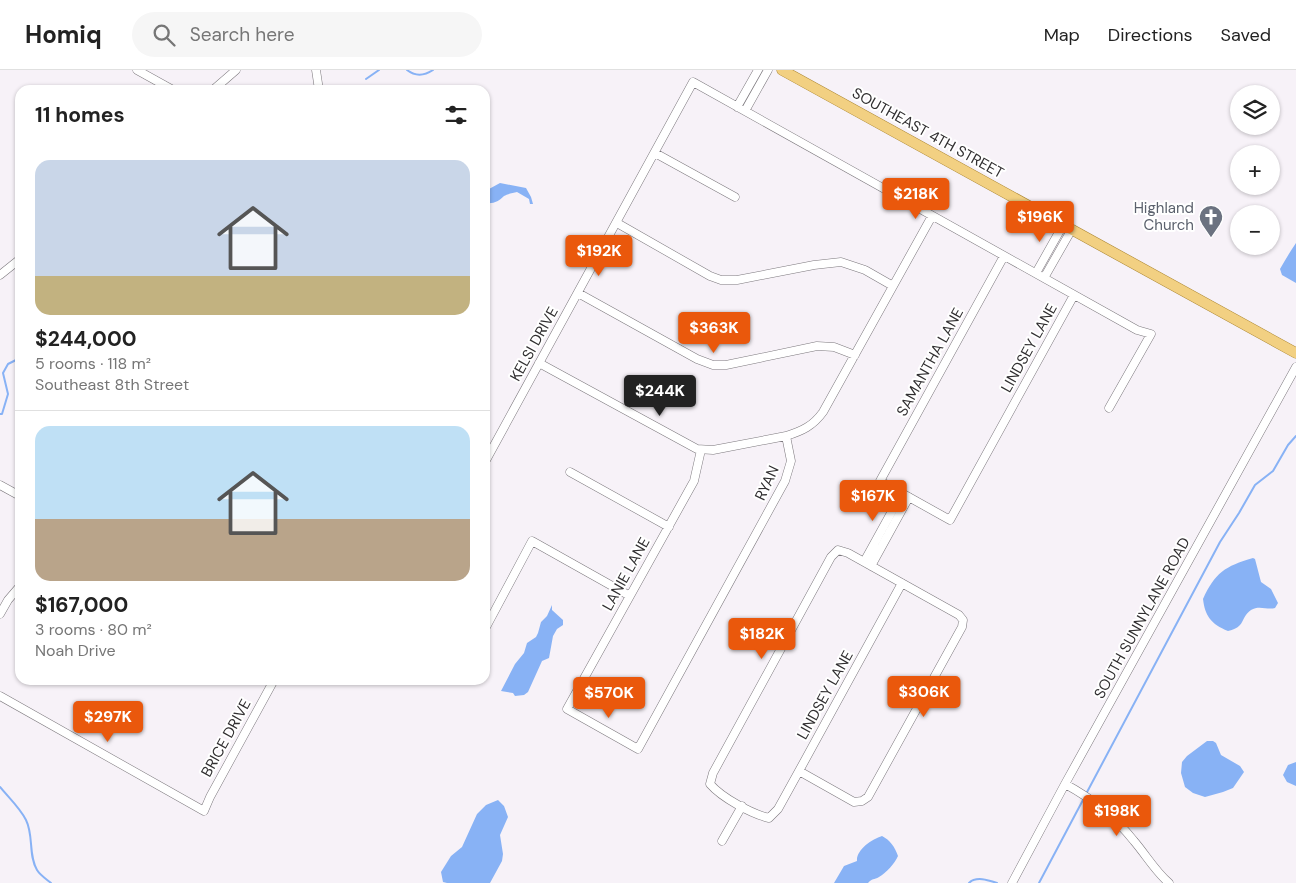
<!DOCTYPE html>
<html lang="en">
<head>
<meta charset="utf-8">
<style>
  :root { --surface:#fff; --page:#f6f6f6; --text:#222; --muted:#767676; --line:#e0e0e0; --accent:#ea580c }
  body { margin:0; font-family:"DM Sans",sans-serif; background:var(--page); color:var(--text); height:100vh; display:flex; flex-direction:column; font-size:19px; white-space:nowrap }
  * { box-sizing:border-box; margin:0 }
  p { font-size:16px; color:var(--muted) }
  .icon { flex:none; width:28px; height:28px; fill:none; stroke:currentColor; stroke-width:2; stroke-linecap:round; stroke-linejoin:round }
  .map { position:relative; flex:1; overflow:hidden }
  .sheet { position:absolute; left:15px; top:15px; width:475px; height:600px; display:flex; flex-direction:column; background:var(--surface); border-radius:15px; box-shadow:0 1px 4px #0004 }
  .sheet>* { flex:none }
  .controls { position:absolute; left:1230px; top:15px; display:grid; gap:10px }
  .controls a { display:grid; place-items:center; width:50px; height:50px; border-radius:50%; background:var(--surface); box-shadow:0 1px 4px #0004; font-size:25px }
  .price { position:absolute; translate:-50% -42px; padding:0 11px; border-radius:5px; background:var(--accent); color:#fff; font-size:16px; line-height:32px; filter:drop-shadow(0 1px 2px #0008) }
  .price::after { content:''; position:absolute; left:50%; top:30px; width:15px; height:11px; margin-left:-8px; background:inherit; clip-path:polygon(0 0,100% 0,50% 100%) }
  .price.on { background:#222; color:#fff }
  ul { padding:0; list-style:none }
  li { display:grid; align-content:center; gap:10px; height:265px; padding:0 20px }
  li+li { border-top:1px solid var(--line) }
  li span { display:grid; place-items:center; height:155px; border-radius:15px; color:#555 }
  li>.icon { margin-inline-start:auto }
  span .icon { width:90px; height:90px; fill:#fffc; stroke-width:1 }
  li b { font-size:21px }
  h2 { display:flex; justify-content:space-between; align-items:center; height:60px; padding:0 20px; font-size:21px }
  header { display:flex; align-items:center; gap:30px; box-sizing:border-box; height:70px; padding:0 25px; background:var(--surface); border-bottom:1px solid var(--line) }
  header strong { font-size:24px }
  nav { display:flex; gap:28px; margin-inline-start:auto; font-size:18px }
  .search { width:350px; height:45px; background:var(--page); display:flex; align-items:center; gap:12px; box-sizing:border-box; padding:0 18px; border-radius:28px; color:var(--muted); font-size:19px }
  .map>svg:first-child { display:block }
  .water { fill:#88b2f5 }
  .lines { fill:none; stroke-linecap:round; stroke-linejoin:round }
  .stream { stroke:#88b2f5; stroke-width:2 }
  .minor-casing { stroke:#7c787d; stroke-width:9 }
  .major-casing { stroke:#a98430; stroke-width:11 }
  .minor { stroke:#fff; stroke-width:8 }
  .major { stroke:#f2d082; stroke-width:10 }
  .labels { text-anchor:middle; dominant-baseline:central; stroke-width:4; stroke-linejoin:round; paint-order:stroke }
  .street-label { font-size:15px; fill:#312f31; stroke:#fff }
  .worship-label { font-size:15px; fill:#5b616d; stroke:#fff; text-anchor:end }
</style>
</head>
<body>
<header>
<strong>Homiq</strong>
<div class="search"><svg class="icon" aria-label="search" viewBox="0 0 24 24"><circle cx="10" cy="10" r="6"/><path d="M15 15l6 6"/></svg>Search here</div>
<nav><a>Map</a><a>Directions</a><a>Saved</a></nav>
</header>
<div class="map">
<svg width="1296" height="813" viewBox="0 0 1296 813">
  <rect width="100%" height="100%" fill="#f7f2f8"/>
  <path class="water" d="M500,113L526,118L531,127L533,134H530L529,129L517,122C513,123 507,124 504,126C499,131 494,134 486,133L485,115L489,119Z
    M1296,173V213L1282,205L1280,199C1285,190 1290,182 1296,173Z
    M1253,488L1255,489L1261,512L1271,519L1278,533L1275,538C1267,540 1259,535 1251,540C1240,548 1246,557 1228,561C1211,554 1205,546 1203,529C1215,503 1225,496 1253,488Z
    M552,535V540L563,550V555L557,559L553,566L549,588L542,591L528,622L524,625L515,626L513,623L501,621L515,594L524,583L527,573L536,567L538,563L541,552L547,546Z
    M1207,671H1213L1216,673L1221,685L1240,696L1244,702L1233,718L1223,722L1205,727L1193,723L1185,717L1181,703L1182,692L1187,686Z
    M1296,692V716L1287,712L1283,705L1288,695Z
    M498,730L504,736L508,747L500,765L503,784L502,791L490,813H447L443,812L441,802L451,786L462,777L477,744L486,735Z
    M882,766C890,770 895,777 898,786C895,793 886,803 879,807C874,810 872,808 868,813H834L844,796L857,791C856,780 872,769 882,766Z"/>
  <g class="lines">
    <path class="stream" d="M407,0C416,7 424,6 433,0
      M366,9L379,0
      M0,344H2L8,324L3,303L8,294L20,288
      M0,717C9,728 20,738 26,750C34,766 28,785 37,800C40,805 46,809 51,813
      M1086,724L1220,472L1239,443L1255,415L1273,401L1288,375L1296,366
      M969,813C976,806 988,810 997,813
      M1039,813L1084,728"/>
    <g class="minor-casing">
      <path id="minor" d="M137,0L173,20
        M316,0L319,20
        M213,20L236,0
        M737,37L758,0
        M745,41L768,0
        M655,83L735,127
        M617,153L710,206L721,210H737L814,195L841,192L865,200L893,216
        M1004,186L880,411L950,450L1074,225
        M1036,203L1063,155
        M0,205L20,189
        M1044,208L1072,159
        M578,223L697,289L713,295H726L817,276L834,277L855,285
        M539,293L697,379L713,380L786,366
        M701,380L694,411L567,639L638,679L785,411L791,391L786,366C802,361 813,356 823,342L932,146
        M485,392L693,12L1137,260L1151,264L1109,338
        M570,402L669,457
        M0,415L20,426
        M864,492L902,423
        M871,496L909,427
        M0,544L8,530L20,516
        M485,559L532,471L630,526
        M0,626L204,741L210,727L274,610
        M799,701L854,732L862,731L868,727L962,557L963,550L959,545L848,483L838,480L831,487L713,703L710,714C722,728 752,744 769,748L778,739L799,701L902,513
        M1065,714C1093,729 1115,747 1134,771C1146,785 1155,801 1169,813
        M722,771L742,736
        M1012,813L1065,714L1296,297"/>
    </g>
    <g class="major-casing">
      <path id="major" d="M782,0L1296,283"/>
    </g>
    <use href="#minor" class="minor"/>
    <use href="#major" class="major"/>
  </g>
  <defs>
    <g id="church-pin" transform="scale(1.25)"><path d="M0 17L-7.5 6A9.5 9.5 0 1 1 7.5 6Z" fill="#6b7280" stroke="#fff"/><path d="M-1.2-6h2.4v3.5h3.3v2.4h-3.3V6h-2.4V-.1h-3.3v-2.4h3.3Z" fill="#fff"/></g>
  </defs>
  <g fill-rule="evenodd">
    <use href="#church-pin" x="1211" y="147"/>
  </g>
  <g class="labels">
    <g class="street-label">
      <text transform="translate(928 63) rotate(29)">SOUTHEAST 4TH STREET</text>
      <text transform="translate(534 274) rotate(-61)">KELSI DRIVE</text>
      <text transform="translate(1029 278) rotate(-61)">LINDSEY LANE</text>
      <text transform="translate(930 292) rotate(-61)">SAMANTHA LANE</text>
      <text transform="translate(767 413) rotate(-65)">RYAN</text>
      <text transform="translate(626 504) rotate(-61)">LANIE LANE</text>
      <text transform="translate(1142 548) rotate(-61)">SOUTH SUNNYLANE ROAD</text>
      <text transform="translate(825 625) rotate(-61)">LINDSEY LANE</text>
      <text transform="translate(226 668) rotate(-61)">BRICE DRIVE</text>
    </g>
    <g class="worship-label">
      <text x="1194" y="138">Highland<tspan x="1194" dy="17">Church</tspan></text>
    </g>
  </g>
</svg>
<div class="controls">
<a><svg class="icon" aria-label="layers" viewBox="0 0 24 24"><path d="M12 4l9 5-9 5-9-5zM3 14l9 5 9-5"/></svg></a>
<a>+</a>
<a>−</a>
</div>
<b class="price" style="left:916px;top:150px">$218K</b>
<b class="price" style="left:1040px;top:173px">$196K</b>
<b class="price" style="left:599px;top:207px">$192K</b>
<b class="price" style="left:714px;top:284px">$363K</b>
<b class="price on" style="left:660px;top:347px">$244K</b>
<b class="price" style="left:873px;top:452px">$167K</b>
<b class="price" style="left:762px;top:590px">$182K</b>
<b class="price" style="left:924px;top:648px">$306K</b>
<b class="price" style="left:609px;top:649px">$570K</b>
<b class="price" style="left:108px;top:673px">$297K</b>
<b class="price" style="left:1117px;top:767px">$198K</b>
<section class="sheet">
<h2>11 homes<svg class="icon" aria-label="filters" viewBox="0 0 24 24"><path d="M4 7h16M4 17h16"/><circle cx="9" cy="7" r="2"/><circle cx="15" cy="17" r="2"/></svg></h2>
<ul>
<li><span style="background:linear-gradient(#c9d6e8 75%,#c2b280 0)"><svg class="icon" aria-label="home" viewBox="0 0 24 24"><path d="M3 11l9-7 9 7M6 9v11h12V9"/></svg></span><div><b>$244,000</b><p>5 rooms · 118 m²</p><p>Southeast 8th Street</p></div></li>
<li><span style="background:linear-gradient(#bfe0f5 60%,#b9a48a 0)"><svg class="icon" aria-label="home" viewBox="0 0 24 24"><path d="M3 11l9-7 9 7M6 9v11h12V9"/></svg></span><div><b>$167,000</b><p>3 rooms · 80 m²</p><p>Noah Drive</p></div></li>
</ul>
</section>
</div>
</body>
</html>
